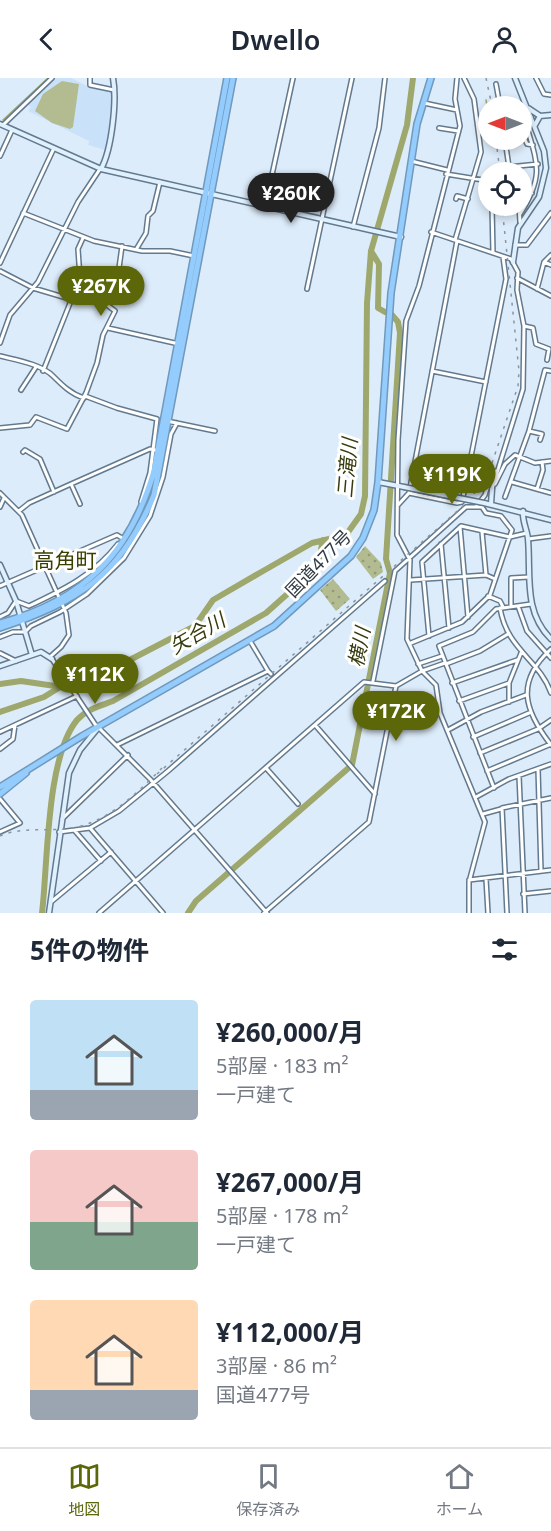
<!DOCTYPE html>
<html lang="ja">
<head>
<meta charset="utf-8">
<style>
  :root { --surface:#fff; --page:#f6f6f7; --text:#1f2937; --muted:#747a83; --line:#e0e1e3; --accent:#5c670a }
  body { margin:0; font-family:"Noto Sans","Noto Sans JP",sans-serif; background:var(--page); color:var(--text); height:100vh; display:flex; flex-direction:column; font-size:22px; white-space:nowrap }
  * { box-sizing:border-box; margin:0 }
  p { font-size:20px; color:var(--muted) }
  .icon { flex:none; width:33px; height:33px; fill:none; stroke:currentColor; stroke-width:2; stroke-linecap:round; stroke-linejoin:round }
  .map { position:relative; height:835px; overflow:hidden }
  .side { display:flex; flex-direction:column; background:var(--surface); flex:1 }
  .side>* { flex:none }
  .needle { width:39px; rotate:270deg }
  .fabs { position:absolute; left:478px; top:18px; display:grid; gap:12px }
  .fabs a { display:grid; place-items:center; width:54px; height:54px; border-radius:50%; background:var(--surface); box-shadow:0 3px 9px #0003; font-size:30px }
  .price { position:absolute; translate:-50% -51px; padding:0 14px; border-radius:21px; background:var(--accent); color:#fff; font-size:20px; line-height:39px; filter:drop-shadow(0 2px 3px #0008) }
  .price::after { content:''; position:absolute; left:50%; top:36px; width:18px; height:14px; margin-left:-9px; background:inherit; clip-path:polygon(0 0,100% 0,50% 100%) }
  .price.on { background:#222; color:#fff }
  ul { padding:0; list-style:none }
  li { display:flex; align-items:center; gap:18px; height:150px; padding:0 30px }
  li span { display:grid; place-items:center; flex:none; width:168px; height:120px; border-radius:6px; color:#555 }
  li>.icon { margin-inline-start:auto }
  span .icon { width:72px; height:72px; fill:#fffc; stroke-width:1 }
  li b { font-size:26px }
  h2 { display:flex; justify-content:space-between; align-items:center; height:72px; padding:0 30px; font-size:26px }
  header { display:flex; justify-content:space-between; align-items:center; height:78px; padding:0 30px; background:var(--surface); font-size:27px; font-weight:600 }
  .tab-bar { display:flex; justify-content:space-around; align-items:center; height:84px; border-top:2px solid var(--line); background:var(--surface); font-size:16px; color:var(--muted) }
  .tab-bar a { display:grid; justify-items:center; gap:3px }
  .tab-bar .on { color:var(--accent) }
  .map>svg:first-child { display:block }
  .built { fill:#c9e2f9 }
  .grass { fill:url(#grass-dots) }
  .garden { fill:#b3bc90 }
  .lines { fill:none; stroke-linecap:round; stroke-linejoin:round }
  .stream { stroke:#9ea86c; stroke-width:1.5 }
  .river { stroke:#9ea86c; stroke-width:6 }
  .street-casing { stroke:#637a8e; stroke-width:6 }
  .secondary-casing { stroke:#637a8e; stroke-width:7 }
  .highway-casing { stroke:#7099bc; stroke-width:8 }
  .street { stroke:#fff; stroke-width:3 }
  .secondary { stroke:#dff0fe; stroke-width:4 }
  .highway { stroke:#93ccfd; stroke-width:5 }
  .rail { stroke:#8995a1; stroke-width:1.5; stroke-dasharray:3 6; stroke-linecap:butt }
  .secondary-bridge-casing { stroke:#637a8e; stroke-width:7; stroke-linecap:butt }
  .secondary-bridge { stroke:#dff0fe; stroke-width:4 }
  .labels { text-anchor:middle; dominant-baseline:central; stroke-width:6; stroke-linejoin:round; paint-order:stroke }
  .street-label { font-size:18px; fill:#303a43; stroke:#fff }
  .water-label { font-size:20px; font-style:italic; fill:#363c0d; stroke:#fff }
  .quarter-label { font-size:21px; fill:#394001; stroke:#fff }
</style>
</head>
<body>
<header><svg class="icon" aria-label="back" viewBox="0 0 24 24"><path d="M15 5l-7 7 7 7"/></svg>Dwello<svg class="icon" aria-label="person" viewBox="0 0 24 24"><circle cx="12" cy="8" r="4"/><path d="M4 21q1-7 8-7t8 7"/></svg></header>
<div class="map">
<svg width="551" height="835" viewBox="0 0 551 835">
  <defs>
    <pattern id="grass-dots" width="8" height="8" patternUnits="userSpaceOnUse" patternTransform="scale(1.5)"><rect width="8" height="8" fill="#b3bc90"/><path d="M2 2h.1M6 6h.1" fill="none" stroke="#929a77" stroke-width="1.8" stroke-linecap="round"/></pattern>
  </defs>
  <rect width="100%" height="100%" fill="#ddecfa"/>
  <path class="built" d="M56,0H71L89,9L113,13L106,72L88,67L89,63L28,33L31,29L25,25Z"/>
  <path class="grass" d="M365,468L381,485L383,494L373,501L356,479Z
    M333,501L350,521L336,533L320,512Z"/>
  <path class="garden" d="M62,3L79,6L73,49L70,51L52,45L35,33L43,16Z"/>
  <g class="lines">
    <path class="stream" d="M486,22L489,39
      M3,42L48,0"/>
    <path class="river" d="M371,173L379,186L378,230L385,234
      M0,606L21,603L55,608L97,599L195,548L213,522L263,493L312,465L346,457L361,436L365,418L367,225L371,173L407,47L413,0
      M0,634L44,619L60,609
      M42,835C48,785 46,680 77,642C87,631 100,628 113,623L266,535L312,494L318,486L323,462
      M188,835L196,823L352,687L390,495L386,481L400,255L398,244L392,237"/>
    <g class="street-casing">
      <path id="street" d="M90,0V7L114,12
        M457,0L455,21L460,48L419,208L406,243L398,362L397,457L410,482L407,561L422,593L436,607L440,635L485,744L469,804V835
        M536,0L544,16L551,17
        M496,6L500,28
        M424,25L457,32
        M3,47L52,0
        M439,50L458,53
        M522,55L527,66L533,67
        M505,62L509,89L538,86
        M0,78L12,52
        M411,83L447,92
        M446,96L489,103
        M522,114L532,115
        M456,121L457,118L468,121
        M492,128L493,175
        M519,128L520,144
        M265,129L293,0
        M23,135L94,163L142,173H170L194,178
        M520,136C544,98 538,87 526,46L531,39
        M353,149L379,50L385,0
        M431,154L511,181L518,194L517,212L524,248L523,311L492,411
        M455,162L481,74L474,21L464,0
        M457,163L409,415L457,425L462,424L506,201L503,179
        M515,167H527L551,135
        M137,170L146,155L148,138L153,133L160,104
        M544,184L551,187
        M0,185L54,70
        M0,193L33,210L70,221
        M517,200L551,218
        M307,211L352,0
        M537,211L544,184L551,177
        M524,248L533,250L536,266L549,271L547,282
        M108,250L179,266
        M0,265L10,237L38,204L78,124L100,91
        M0,278C16,282 41,286 53,298C62,307 71,316 84,320
        M43,293L80,200L78,171L83,160
        M432,293L486,304
        M21,312L36,289
        M85,318L117,330L157,341
        M167,343L215,353
        M0,350L30,347L36,339L67,351L86,315L97,285L103,257L115,233L107,227L111,216L106,214L112,193L119,190L122,168
        M529,353L542,356L540,362
        M23,374L25,372L40,381L54,414
        M512,404L551,415
        M71,406L150,371L155,372
        M495,406L505,386L515,377L535,385L551,383
        M537,411L543,392L542,384
        M0,415L22,437L66,535L69,557L61,569L51,578
        M505,419L529,353L545,292L551,293
        M141,424L150,395L157,341
        M398,427L409,415
        M0,429L4,420
        M19,433L29,425L71,406L80,426
        M460,449L468,539
        M482,454L486,497
        M528,461L551,458
        M441,466L449,550
        M411,502L486,497L495,501
        M0,508L117,457L122,460
        M488,518L500,523L503,529
        M511,528V500L529,499
        M518,528L527,553L551,580
        M500,530C507,572 539,581 551,615
        M0,539L8,535L16,523L29,528C63,512 94,497 118,466
        M429,558L422,484L461,448L510,459L527,455
        M0,559L13,554H25L31,548L60,534L87,516L124,480L150,438L163,399L171,356L177,345
        M250,563L268,593
        M411,565L462,544L490,517L512,452L501,438L486,435L482,429H476
        M551,571C515,604 524,632 551,667
        M0,575L16,583
        M52,581L95,646L150,701L267,835
        M418,586L442,578
        M446,586L480,573L508,556
        M373,603L395,493L466,429H476L485,417L492,395L496,393
        M452,605L517,582
        M459,623L509,605
        M509,624V605L521,575
        M315,647L375,716
        M448,652L481,634L526,617
        M0,654L77,618
        M473,659L529,635
        M117,667L264,595L268,593L271,596
        M0,671L13,661L15,647
        M480,675L538,651L551,642
        M266,690L298,726
        M538,691L541,793
        M487,693L551,666
        M519,698L525,835
        M494,710L439,568L473,554L496,531L531,526
        M476,719L509,701L551,686
        M0,721L20,745L0,754
        M483,736L501,731
        M62,741L128,677
        M90,750L119,733L168,693L385,503
        M75,753L101,783
        M59,754L90,750L163,835
        M486,801L488,835
        M469,802L551,792
        M523,816L551,813
        M51,824L111,774
        M99,835L364,604L396,608L422,593L445,585
        M264,835L369,744L396,608
        M507,835L502,730L551,720"/>
    </g>
    <g class="secondary-casing">
      <path id="secondary" d="M528,30L540,38
        M0,46L101,91L401,159
        M535,47L540,38L551,37
        M101,91C112,71 117,22 113,0
        M513,184L518,150L539,119L546,90L544,73L515,0
        M378,404L404,409
        M484,425L551,442
        M491,426L492,411
        M523,433C522,443 527,451 528,461C531,496 523,534 551,561
        M0,487L16,523L32,577
        M0,588L41,574L52,581
        M49,835L69,695L80,672L98,650"/>
    </g>
    <g class="highway-casing">
      <path id="highway" d="M0,545C84,522 130,476 154,393L227,0
        M0,550C80,523 121,497 154,417L233,0
        M0,709L82,658L274,548L351,478L363,460L374,432L378,404L391,215L417,46L431,0
        M0,716L26,695"/>
    </g>
    <use href="#street" class="street"/>
    <use href="#secondary" class="secondary"/>
    <use href="#highway" class="highway"/>
    <path class="rail" d="M486,0L492,28
      M496,62L500,94
      M157,696L462,429L477,412L491,388L518,308L519,293L502,128
      M0,758C21,749 42,753 65,751C105,747 134,718 162,690"/>
    <g class="secondary-bridge-casing">
      <path id="secondary-bridge" d="M404,409L484,425"/>
    </g>
    <use href="#secondary-bridge" class="secondary-bridge"/>
  </g>
  <g class="labels">
    <g class="street-label">
      <text transform="translate(318 485) rotate(-46)">国道477号</text>
    </g>
    <g class="water-label">
      <text transform="translate(347 390) rotate(-85)">三滝川</text>
      <text transform="translate(197 555) rotate(-30)">矢合川</text>
      <text transform="translate(359 569) rotate(-79)">横川</text>
    </g>
    <g class="quarter-label">
      <text x="65" y="482">高角町</text>
    </g>
  </g>
</svg>
<div class="fabs">
<a><svg class="needle" viewBox="-14 -14 28 28"><path d="M0-13l5 13h-10z" fill="#e53935"/><path d="M0 13l5-13h-10z" fill="#747a83"/></svg></a>
<a><svg class="icon" aria-label="locate" viewBox="0 0 24 24"><circle cx="12" cy="12" r="6"/><path d="M12 2v4M12 18v4M2 12h4M18 12h4"/></svg></a>
</div>
<b class="price on" style="left:291px;top:146px">¥260K</b>
<b class="price" style="left:101px;top:239px">¥267K</b>
<b class="price" style="left:452px;top:427px">¥119K</b>
<b class="price" style="left:95px;top:627px">¥112K</b>
<b class="price" style="left:396px;top:664px">¥172K</b>
</div>
<section class="side">
<h2>5件の物件<svg class="icon" aria-label="filters" viewBox="0 0 24 24"><path d="M4 7h16M4 17h16"/><circle cx="9" cy="7" r="2"/><circle cx="15" cy="17" r="2"/></svg></h2>
<ul>
<li><span style="background:linear-gradient(#bfe0f5 75%,#9aa5b1 0)"><svg class="icon" aria-label="home" viewBox="0 0 24 24"><path d="M3 11l9-7 9 7M6 9v11h12V9"/></svg></span><div><b>¥260,000/月</b><p>5部屋 · 183 m²</p><p>一戸建て</p></div></li>
<li><span style="background:linear-gradient(#f6c9c9 60%,#7fa58c 0)"><svg class="icon" aria-label="home" viewBox="0 0 24 24"><path d="M3 11l9-7 9 7M6 9v11h12V9"/></svg></span><div><b>¥267,000/月</b><p>5部屋 · 178 m²</p><p>一戸建て</p></div></li>
<li><span style="background:linear-gradient(#ffd9b3 75%,#9aa5b1 0)"><svg class="icon" aria-label="home" viewBox="0 0 24 24"><path d="M3 11l9-7 9 7M6 9v11h12V9"/></svg></span><div><b>¥112,000/月</b><p>3部屋 · 86 m²</p><p>国道477号</p></div></li>
</ul>
</section>
<nav class="tab-bar">
<a class="on"><svg class="icon" aria-label="map" viewBox="0 0 24 24"><path d="M3 6l6-2 6 2 6-2v14l-6 2-6-2-6 2zM9 4v14M15 6v14"/></svg>地図</a>
<a><svg class="icon" aria-label="saved" viewBox="0 0 24 24"><path d="M7 4h10v16l-5-4-5 4z"/></svg>保存済み</a>
<a><svg class="icon" aria-label="home" viewBox="0 0 24 24"><path d="M3 11l9-7 9 7M6 9v11h12V9"/></svg>ホーム</a>
</nav>
</body>
</html>
